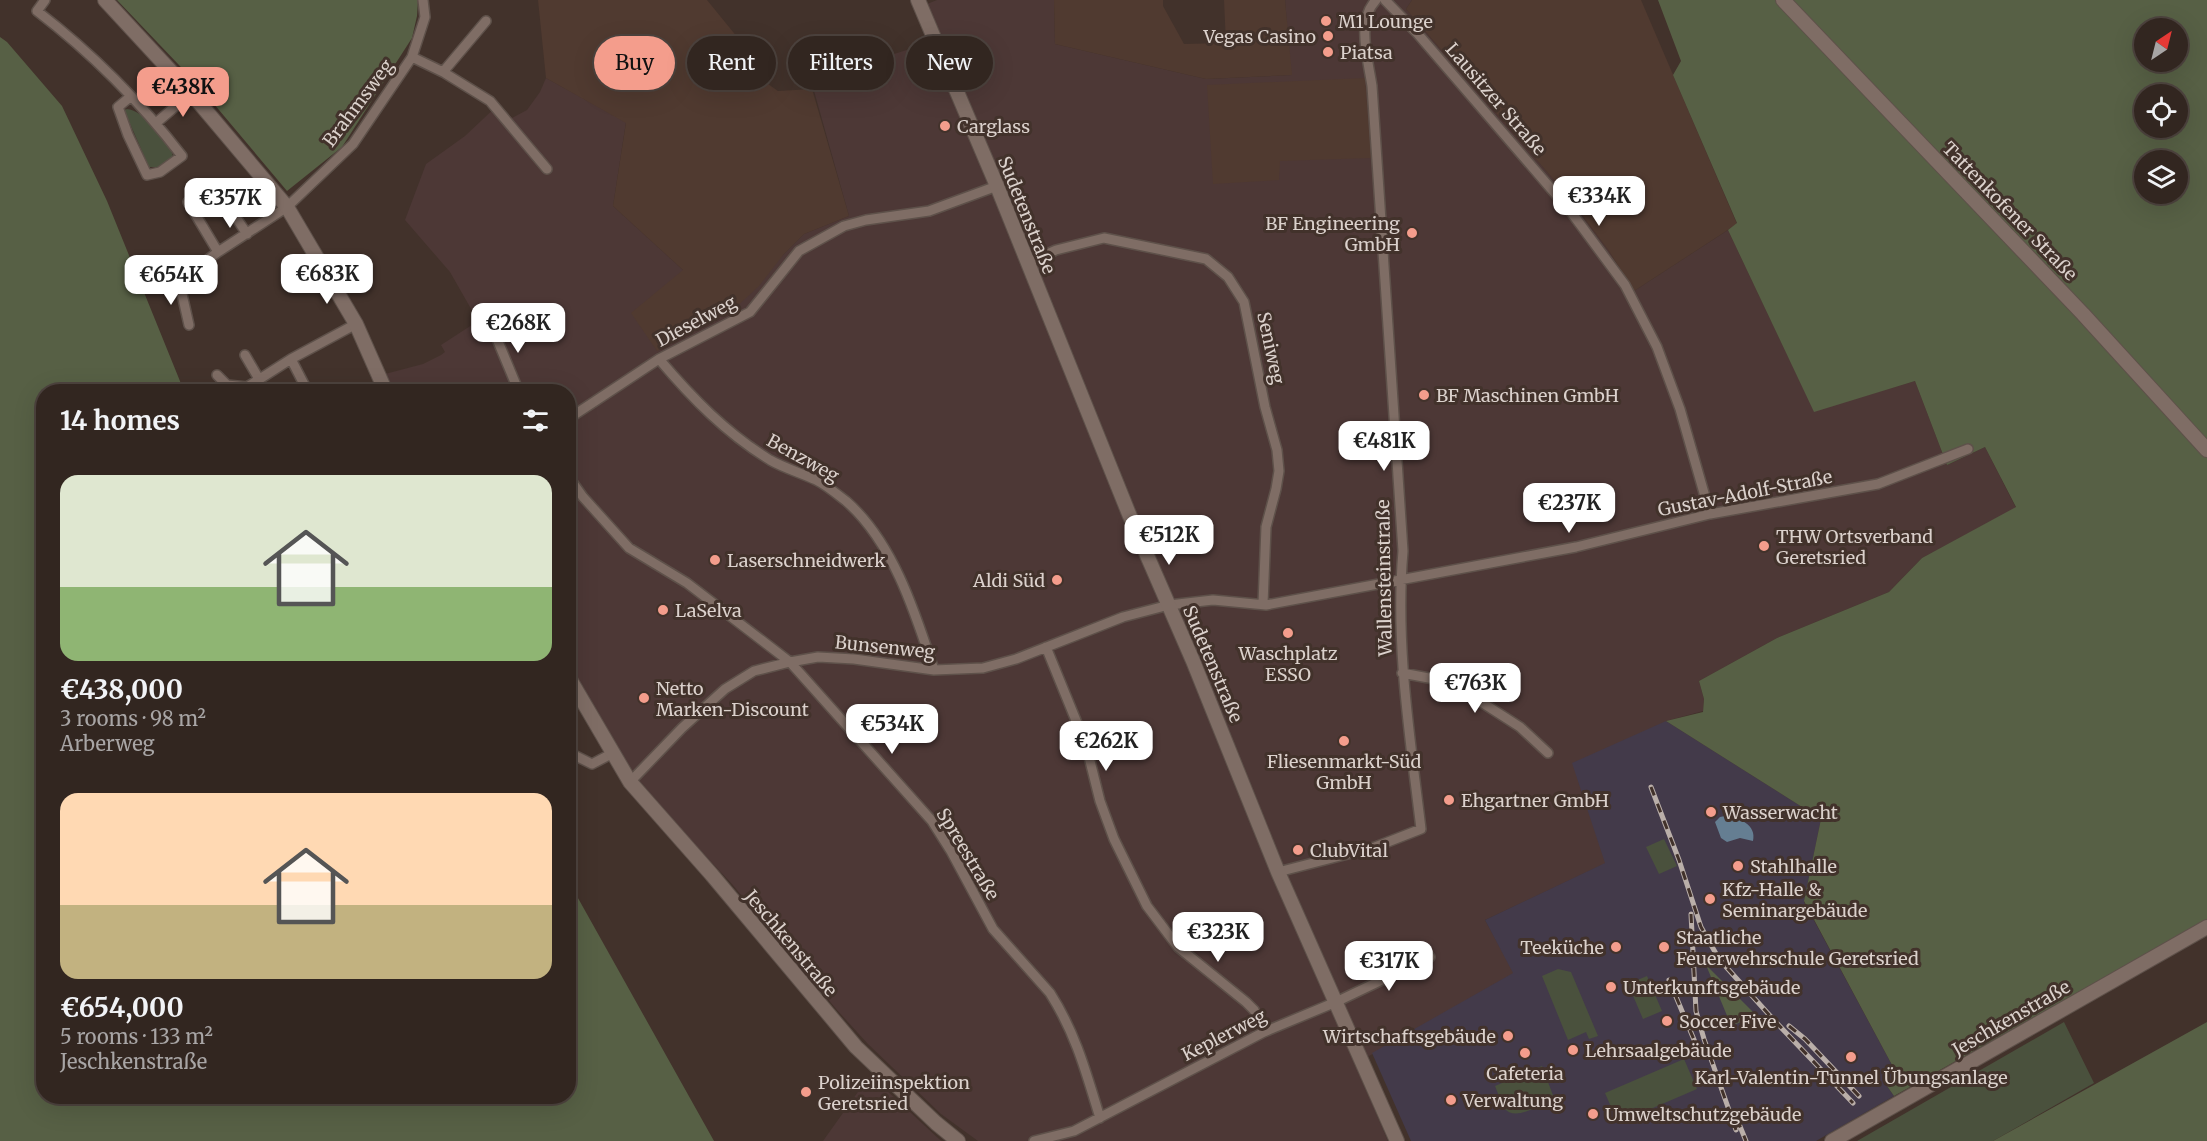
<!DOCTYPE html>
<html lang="en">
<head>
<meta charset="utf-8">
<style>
  :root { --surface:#322620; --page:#3d322d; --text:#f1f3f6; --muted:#a8a5a5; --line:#4d433e; --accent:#f49d8c }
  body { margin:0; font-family:Merriweather,serif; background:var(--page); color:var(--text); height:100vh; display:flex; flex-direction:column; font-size:22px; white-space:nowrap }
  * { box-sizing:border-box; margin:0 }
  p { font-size:20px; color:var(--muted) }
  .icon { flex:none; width:33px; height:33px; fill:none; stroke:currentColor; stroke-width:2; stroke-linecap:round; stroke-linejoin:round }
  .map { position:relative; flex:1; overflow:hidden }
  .details { position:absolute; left:36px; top:384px; width:540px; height:720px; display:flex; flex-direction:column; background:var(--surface); border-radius:24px; box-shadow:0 6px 24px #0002,0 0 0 2px var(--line) }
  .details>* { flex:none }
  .banner { position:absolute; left:594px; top:36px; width:570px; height:54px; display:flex; gap:12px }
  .needle { width:39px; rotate:35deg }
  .tools { position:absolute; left:2134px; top:18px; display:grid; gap:12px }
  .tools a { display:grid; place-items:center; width:54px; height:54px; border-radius:50%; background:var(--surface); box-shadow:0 6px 24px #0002,0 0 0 2px var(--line); font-size:30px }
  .price { position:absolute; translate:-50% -51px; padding:0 14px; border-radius:12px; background:#fff; color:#222; font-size:20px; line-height:39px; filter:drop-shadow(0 2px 3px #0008) }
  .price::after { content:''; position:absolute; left:50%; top:36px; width:18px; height:14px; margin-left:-9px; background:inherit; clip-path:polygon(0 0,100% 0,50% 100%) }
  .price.on { background:var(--accent); color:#111 }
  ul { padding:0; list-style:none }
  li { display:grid; align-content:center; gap:12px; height:318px; padding:0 24px }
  li span { display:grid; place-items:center; height:186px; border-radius:18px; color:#555 }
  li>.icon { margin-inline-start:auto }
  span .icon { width:108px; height:108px; fill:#fffc; stroke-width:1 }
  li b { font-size:26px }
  h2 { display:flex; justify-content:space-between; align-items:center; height:72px; padding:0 24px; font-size:26px }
  .chip { padding:0 21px; border-radius:27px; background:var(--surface); box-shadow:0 6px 24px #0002,0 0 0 2px var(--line); font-size:21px; line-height:54px }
  .chip.on { background:var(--accent); color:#111 }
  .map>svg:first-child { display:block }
  .commercial { fill:#4d3836 }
  .built { fill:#503a30 }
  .education { fill:#433a4a }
  .green { fill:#4a513d }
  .forest { fill:#576045; fill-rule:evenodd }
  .water { fill:#657e92 }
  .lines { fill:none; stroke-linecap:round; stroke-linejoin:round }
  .street-casing { stroke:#5e514a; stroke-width:12 }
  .secondary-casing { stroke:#5e514a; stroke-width:16 }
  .street { stroke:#7f6d65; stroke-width:9 }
  .secondary { stroke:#7f6d65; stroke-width:14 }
  .rail-casing { stroke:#baafa9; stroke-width:5 }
  .rail { stroke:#42322b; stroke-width:3; stroke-dasharray:9; stroke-linecap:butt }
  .poi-dot { fill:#f49d8c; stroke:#42322b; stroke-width:2 }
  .labels { text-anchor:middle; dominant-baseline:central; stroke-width:6; stroke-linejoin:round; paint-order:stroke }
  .poi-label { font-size:18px; fill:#dbd1cc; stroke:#42322b; text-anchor:start }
  .street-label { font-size:18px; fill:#dbd1cc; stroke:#42322b }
</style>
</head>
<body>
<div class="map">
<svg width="2207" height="1141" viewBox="0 0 2207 1141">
  <rect width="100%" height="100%" fill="#42322b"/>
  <path class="commercial" d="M937,0H1054L1055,44L1206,79L1291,75L1285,0H1412L1406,9L1567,195L1609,251L1634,291L1728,230L1814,411L1915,381L1947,465L1985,447L2016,508L1922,558L1889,592L1777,638L1699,681L1704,699L1703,711L1666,721L1606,863L1485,920L1514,973L1355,1064L1388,1141H978L941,1114L868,1044L837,1010L732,884L630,776L569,662L568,392L393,391L385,374L423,364L441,355L445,352L441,345L478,321L450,272L405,220L426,164L465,136L499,104L512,118L527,110L540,92L546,78L626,122L613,206L683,270L783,255L804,234L849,216L811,80L929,43L944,42L927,4Z
    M870,1075L939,1139L942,1141H823Z"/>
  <path class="built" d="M538,0H707L751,54L748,70L778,91L812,89L849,216L804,234L783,255L759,286L733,310L657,351L631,313L683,270L613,206L626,123L546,78Z
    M1054,0H1163V6L1184,44L1226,43L1224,0H1285L1292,75L1206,79L1055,44Z
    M1412,0H1641L1737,224L1634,291L1609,251L1567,195L1406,9Z
    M1365,78L1371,158L1280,161L1279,180L1213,184L1207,85Z"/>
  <path class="education" d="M1666,721L1821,819L1804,902L1899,1078L1887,1086L1894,1096L1816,1141H1411L1372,1053L1513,973L1485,920L1605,863L1572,763Z"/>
  <path class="green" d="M127,109C143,110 171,141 173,157L159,167H149L124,110Z
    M1664,839L1677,866L1659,874L1646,847Z
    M1558,969L1571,972L1598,1036L1589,1039L1586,1032L1568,1040L1542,976Z
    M1647,976L1662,1011L1643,1019L1628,984Z
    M2064,1022L2094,1083L1993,1141H1857Z
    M1684,1059L1697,1089L1618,1123L1605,1093Z
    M1542,1066L1554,1098C1543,1103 1516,1122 1505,1109C1501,1103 1498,1093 1495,1086Z"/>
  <path class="forest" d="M117,0H418L417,16L412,38L342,147L287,191L198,85Z
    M1658,0H2207V919L1894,1096L1887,1086L1899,1078L1804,901L1821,819L1666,721L1703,712L1704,699L1699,681L1777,638L1889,592L1922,558L2016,507L1985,447L1947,465L1915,381L1814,412L1728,230L1737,223L1673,75L1681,61ZM2145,28H2178V62H2145ZM2145,94H2178V128H2145ZM2145,160H2178V194H2145Z
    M0,37L7,42L62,106L107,201L184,391L44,392V1096H568L569,882L714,1141H0Z
    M1706,965L1757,1016L1736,1024L1728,1018Z
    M2207,1022V1141H1993Z"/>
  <path class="water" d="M1725,816C1739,817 1757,825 1753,841L1740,838L1727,842L1721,838L1715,822L1720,817Z"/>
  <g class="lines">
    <g class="street-casing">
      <path id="street" d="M45,0L37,11C93,54 139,100 182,156L160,172L147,175L128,135L118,107L130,97
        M1385,0L1417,33L1571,212L1625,285L1657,347L1680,409L1710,514
        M412,57L443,72L490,101L547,169
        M443,72L486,21
        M156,123L191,93
        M219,192L247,234
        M188,202L218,252
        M171,262L179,281L218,252L287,207L353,144L412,57L425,17L423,0
        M1027,263L1056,250L1104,238L1206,259L1228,277L1244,302L1265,407L1277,450L1279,471L1276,489L1266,527L1263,604
        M179,281L189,325
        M492,327L519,392
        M245,355L259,379
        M291,359L308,392
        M659,359C692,398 726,433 770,460C784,468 801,473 816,480C826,485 837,494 846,501C893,542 915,612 934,670
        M217,375L227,385L247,387
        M247,392V387L291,359L356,324
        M568,419L659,359L750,312L799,251L844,226L866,220L929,211L997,186
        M568,476L583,497L629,548L687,583L790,662L932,821L951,851L993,929L1050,993C1076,1034 1086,1072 1100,1118
        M1046,647L1086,745L1100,801L1114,839L1147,906L1178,947L1246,1002L1254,1010L1264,1032
        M1402,673L1450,682L1520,727L1548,753
        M568,752L592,764L613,753
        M630,782L682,728L725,689L754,671L790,662L818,657L854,659L934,670L983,668L1016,659L1123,617L1169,605L1213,600L1266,605L1576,547L1710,514L1878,484L1968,449
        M1278,872L1375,847L1421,829C1410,737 1395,644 1403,551L1372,86C1368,59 1356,21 1376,0
        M1034,1141L1074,1131L1264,1032L1336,1002L1430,957"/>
    </g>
    <g class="secondary-casing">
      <path id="secondary" d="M105,0L191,93L287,207L356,324L386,392
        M918,0L997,186L1129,514L1193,661L1278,872L1397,1141
        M1783,0L2083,314L2207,450
        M568,676L630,782L712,875L856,1047L936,1123L958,1141
        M1832,1141L2207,927"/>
    </g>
    <use href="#street" class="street"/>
    <use href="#secondary" class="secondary"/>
    <g class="rail-casing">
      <path id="rail" d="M1651,787L1679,860L1701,927L1719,959L1772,1018L1853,1103
        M1691,914L1696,1011L1704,1039L1736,1130
        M1669,980L1700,1054
        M1789,1026L1805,1039L1859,1096
        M1737,1119L1746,1141"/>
    </g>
    <use href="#rail" class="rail"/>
  </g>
  <g class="poi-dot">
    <circle cx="1326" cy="21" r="6"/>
    <circle cx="1328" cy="36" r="6"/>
    <circle cx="1328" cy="52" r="6"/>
    <circle cx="945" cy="126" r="6"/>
    <circle cx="1412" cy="233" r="6"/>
    <circle cx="1424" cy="395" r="6"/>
    <circle cx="1764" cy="546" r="6"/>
    <circle cx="715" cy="560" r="6"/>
    <circle cx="1057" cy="580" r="6"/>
    <circle cx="663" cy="610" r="6"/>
    <circle cx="1288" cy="633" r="6"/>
    <circle cx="644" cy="698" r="6"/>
    <circle cx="1344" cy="741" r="6"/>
    <circle cx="1449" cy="800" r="6"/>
    <circle cx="1711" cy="812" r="6"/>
    <circle cx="1298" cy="850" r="6"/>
    <circle cx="1738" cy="866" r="6"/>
    <circle cx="1710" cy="899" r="6"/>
    <circle cx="1616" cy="947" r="6"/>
    <circle cx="1664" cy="947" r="6"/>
    <circle cx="1611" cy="987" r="6"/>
    <circle cx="1667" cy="1021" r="6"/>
    <circle cx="1508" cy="1036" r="6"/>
    <circle cx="1573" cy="1050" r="6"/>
    <circle cx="1525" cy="1053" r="6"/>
    <circle cx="1851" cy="1057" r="6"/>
    <circle cx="806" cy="1092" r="6"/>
    <circle cx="1451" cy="1100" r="6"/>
    <circle cx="1593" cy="1114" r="6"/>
  </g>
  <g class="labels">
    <g class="poi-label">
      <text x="1338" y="21">M1 Lounge</text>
      <text x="1316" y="36" text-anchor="end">Vegas Casino</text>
      <text x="1340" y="52">Piatsa</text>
      <text x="957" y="126">Carglass</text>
      <text x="1400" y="223" text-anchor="end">BF Engineering<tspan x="1400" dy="21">GmbH</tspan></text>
      <text x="1436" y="395">BF Maschinen GmbH</text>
      <text x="1776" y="536">THW Ortsverband<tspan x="1776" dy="21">Geretsried</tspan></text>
      <text x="727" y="560">Laserschneidwerk</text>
      <text x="1045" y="580" text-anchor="end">Aldi Süd</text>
      <text x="675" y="610">LaSelva</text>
      <text x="1288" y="653" text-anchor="middle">Waschplatz<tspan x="1288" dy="21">ESSO</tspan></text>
      <text x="656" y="688">Netto<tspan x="656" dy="21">Marken-Discount</tspan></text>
      <text x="1344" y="761" text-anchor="middle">Fliesenmarkt-Süd<tspan x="1344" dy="21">GmbH</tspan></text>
      <text x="1461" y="800">Ehgartner GmbH</text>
      <text x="1723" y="812">Wasserwacht</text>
      <text x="1310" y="850">ClubVital</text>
      <text x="1750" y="866">Stahlhalle</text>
      <text x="1722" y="889">Kfz-Halle &amp;<tspan x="1722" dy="21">Seminargebäude</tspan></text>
      <text x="1676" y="937">Staatliche<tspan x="1676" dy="21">Feuerwehrschule Geretsried</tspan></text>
      <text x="1604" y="947" text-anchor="end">Teeküche</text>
      <text x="1623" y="987">Unterkunftsgebäude</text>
      <text x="1679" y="1021">Soccer Five</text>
      <text x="1496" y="1036" text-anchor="end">Wirtschaftsgebäude</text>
      <text x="1585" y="1050">Lehrsaalgebäude</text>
      <text x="1525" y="1073" text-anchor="middle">Cafeteria</text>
      <text x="1851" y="1077" text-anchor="middle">Karl-Valentin-Tunnel Übungsanlage</text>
      <text x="818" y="1082">Polizeiinspektion<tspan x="818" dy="21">Geretsried</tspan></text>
      <text x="1463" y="1100">Verwaltung</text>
      <text x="1605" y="1114">Umweltschutzgebäude</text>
    </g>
    <g class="street-label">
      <text transform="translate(1496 99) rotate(49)">Lausitzer Straße</text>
      <text transform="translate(358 103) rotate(-53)">Brahmsweg</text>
      <text transform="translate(2010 211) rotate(46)">Tattenkofener Straße</text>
      <text transform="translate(1027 215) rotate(68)">Sudetenstraße</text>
      <text transform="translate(696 321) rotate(-28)">Dieselweg</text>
      <text transform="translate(1271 348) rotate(78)">Seniweg</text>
      <text transform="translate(803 458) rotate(29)">Benzweg</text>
      <text transform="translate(1745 493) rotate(-11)">Gustav-Adolf-Straße</text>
      <text transform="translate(1384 578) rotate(-91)">Wallensteinstraße</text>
      <text transform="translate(885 647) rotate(6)">Bunsenweg</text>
      <text transform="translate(1213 664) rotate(67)">Sudetenstraße</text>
      <text transform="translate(968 854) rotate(59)">Spreestraße</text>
      <text transform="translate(791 943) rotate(50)">Jeschkenstraße</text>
      <text transform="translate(2011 1018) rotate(-30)">Jeschkenstraße</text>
      <text transform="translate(1224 1035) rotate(-27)">Keplerweg</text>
    </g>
  </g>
</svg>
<div class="tools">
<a><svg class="needle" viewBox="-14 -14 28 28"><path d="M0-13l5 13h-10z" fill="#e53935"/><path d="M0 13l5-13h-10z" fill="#a8a5a5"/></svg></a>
<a><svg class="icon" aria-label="locate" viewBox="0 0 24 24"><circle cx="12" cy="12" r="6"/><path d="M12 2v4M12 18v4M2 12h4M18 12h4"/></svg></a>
<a><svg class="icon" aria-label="layers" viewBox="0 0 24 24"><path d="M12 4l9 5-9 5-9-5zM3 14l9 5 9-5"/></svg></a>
</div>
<b class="price on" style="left:183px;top:118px">€438K</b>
<b class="price" style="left:1599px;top:227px">€334K</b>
<b class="price" style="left:230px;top:229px">€357K</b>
<b class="price" style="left:327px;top:305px">€683K</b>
<b class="price" style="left:171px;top:306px">€654K</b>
<b class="price" style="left:518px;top:354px">€268K</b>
<b class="price" style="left:1384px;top:472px">€481K</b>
<b class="price" style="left:1569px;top:534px">€237K</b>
<b class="price" style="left:1169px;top:566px">€512K</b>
<b class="price" style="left:1475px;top:714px">€763K</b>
<b class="price" style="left:892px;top:755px">€534K</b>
<b class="price" style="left:1106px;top:772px">€262K</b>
<b class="price" style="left:1218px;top:963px">€323K</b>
<b class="price" style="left:1389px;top:992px">€317K</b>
<div class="banner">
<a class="chip on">Buy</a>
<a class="chip">Rent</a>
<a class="chip">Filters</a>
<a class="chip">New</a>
</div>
<section class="details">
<h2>14 homes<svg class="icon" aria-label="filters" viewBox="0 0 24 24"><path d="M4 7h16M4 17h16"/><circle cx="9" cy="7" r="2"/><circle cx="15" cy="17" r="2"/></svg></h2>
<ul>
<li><span style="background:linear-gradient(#dfe7d0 60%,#8fb573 0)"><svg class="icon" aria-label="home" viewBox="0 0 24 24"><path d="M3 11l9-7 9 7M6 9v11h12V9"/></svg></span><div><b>€438,000</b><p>3 rooms · 98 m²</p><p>Arberweg</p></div></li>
<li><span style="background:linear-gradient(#ffd9b3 60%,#c2b280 0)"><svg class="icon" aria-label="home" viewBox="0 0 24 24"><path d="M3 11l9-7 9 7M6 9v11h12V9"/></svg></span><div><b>€654,000</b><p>5 rooms · 133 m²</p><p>Jeschkenstraße</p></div></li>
</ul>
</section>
</div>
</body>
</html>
